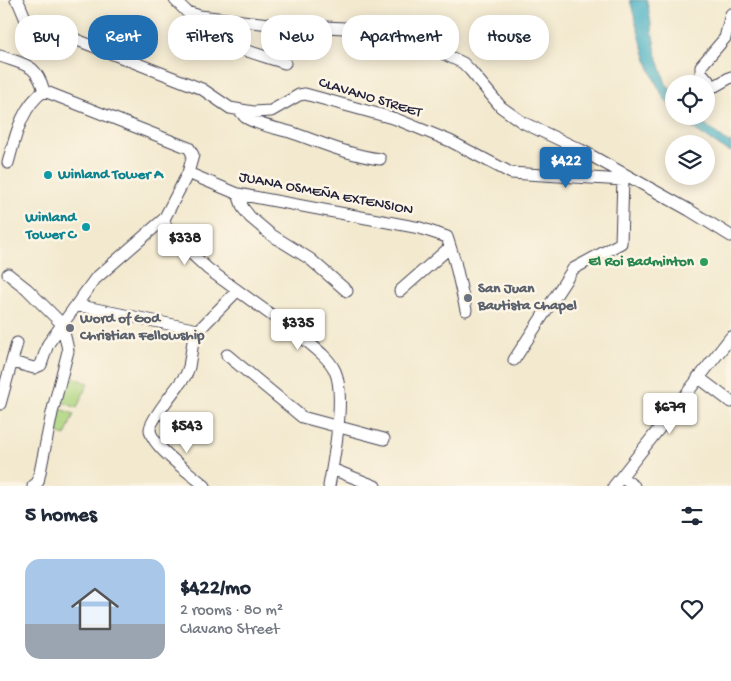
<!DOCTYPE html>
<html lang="en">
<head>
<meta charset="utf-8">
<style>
  :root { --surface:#fff; --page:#f6f6f7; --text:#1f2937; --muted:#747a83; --line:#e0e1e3; --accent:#1f6fb2 }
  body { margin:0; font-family:"Gochi Hand",sans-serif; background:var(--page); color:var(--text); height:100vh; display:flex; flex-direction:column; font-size:19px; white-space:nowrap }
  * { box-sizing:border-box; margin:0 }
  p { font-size:16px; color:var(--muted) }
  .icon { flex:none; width:28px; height:28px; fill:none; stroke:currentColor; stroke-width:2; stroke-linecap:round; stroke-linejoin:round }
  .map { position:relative; height:486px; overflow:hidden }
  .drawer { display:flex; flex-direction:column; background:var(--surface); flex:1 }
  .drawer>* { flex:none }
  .guide { position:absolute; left:15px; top:15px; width:701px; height:45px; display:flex; gap:10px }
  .tools { position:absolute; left:665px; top:75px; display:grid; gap:10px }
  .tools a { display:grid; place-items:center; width:50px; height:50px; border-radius:50%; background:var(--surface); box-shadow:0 2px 12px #0003; font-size:25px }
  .price { position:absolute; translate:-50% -42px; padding:0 11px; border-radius:5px; background:#fff; color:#222; font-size:16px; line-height:32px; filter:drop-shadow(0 1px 2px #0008) }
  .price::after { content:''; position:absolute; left:50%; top:30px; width:15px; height:11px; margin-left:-8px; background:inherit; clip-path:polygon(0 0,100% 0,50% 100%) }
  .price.current { background:var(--accent); color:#fff }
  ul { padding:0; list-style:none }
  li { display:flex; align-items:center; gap:15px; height:125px; padding:0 25px }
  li+li { border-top:1px solid var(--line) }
  li span { display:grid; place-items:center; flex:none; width:140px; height:100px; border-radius:15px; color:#555 }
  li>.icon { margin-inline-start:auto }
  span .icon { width:60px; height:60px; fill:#fffc; stroke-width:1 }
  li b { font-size:21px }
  h2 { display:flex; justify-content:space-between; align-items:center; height:60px; padding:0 25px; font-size:21px }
  .chip { padding:0 18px; border-radius:20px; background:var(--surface); box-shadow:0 2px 12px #0003; font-size:18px; line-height:45px }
  .chip.current { background:var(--accent); color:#fff }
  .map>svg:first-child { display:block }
  .grass { fill:#acd47e; stroke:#677b5c }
  .water { fill:#43aec2; stroke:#32687e }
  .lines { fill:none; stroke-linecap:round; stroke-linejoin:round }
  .minor-casing { stroke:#414051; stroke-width:13 }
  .minor { stroke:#fff; stroke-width:11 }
  .culture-dot { fill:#0f9aa8; stroke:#fcf5e5; stroke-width:2 }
  .leisure-dot { fill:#2e9e5b; stroke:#fcf5e5; stroke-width:2 }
  .worship-dot { fill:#6b7280; stroke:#fcf5e5; stroke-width:2 }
  .labels { text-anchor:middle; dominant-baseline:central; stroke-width:5; stroke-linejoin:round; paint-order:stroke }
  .street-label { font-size:15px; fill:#22223b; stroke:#fcf5e5 }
  .culture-label { font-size:15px; font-weight:bold; fill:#0d838f; stroke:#fcf5e5; text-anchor:start }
  .leisure-label { font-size:15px; font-weight:bold; fill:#27864d; stroke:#fcf5e5; text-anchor:end }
  .worship-label { font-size:15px; font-weight:bold; fill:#5b616d; stroke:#fcf5e5; text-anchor:start }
</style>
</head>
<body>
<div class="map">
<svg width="731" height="486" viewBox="0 0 731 486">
  <rect width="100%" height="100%" fill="#fcf5e5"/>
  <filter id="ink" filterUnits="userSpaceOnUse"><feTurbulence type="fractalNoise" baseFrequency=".02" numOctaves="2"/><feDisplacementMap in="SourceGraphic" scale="10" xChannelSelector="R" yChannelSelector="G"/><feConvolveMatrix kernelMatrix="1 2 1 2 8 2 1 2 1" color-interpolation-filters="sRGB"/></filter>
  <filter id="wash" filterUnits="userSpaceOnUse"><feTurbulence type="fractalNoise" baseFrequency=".0096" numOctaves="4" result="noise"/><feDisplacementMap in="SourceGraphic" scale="20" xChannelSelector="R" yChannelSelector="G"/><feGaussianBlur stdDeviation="1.12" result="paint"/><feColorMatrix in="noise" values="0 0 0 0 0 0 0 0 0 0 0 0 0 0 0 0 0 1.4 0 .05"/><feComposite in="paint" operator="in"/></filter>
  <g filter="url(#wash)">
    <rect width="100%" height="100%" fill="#f3e9cf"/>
    <path class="grass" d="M71,376L88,383L77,408L60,401Z
      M61,409L74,414L65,436L52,431Z"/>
    <path class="water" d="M630,0H647L656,53L666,84L674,94V112C649,82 640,37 630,0Z
      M677,116H694L726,141L731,142V152L722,148L682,121Z"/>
  </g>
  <g filter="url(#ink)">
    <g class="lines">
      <g class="minor-casing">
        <path id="minor" d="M16,0L18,1L26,20L202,89L230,108L253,112L271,111L299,95L305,94L396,119L450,141L511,173L623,180
          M175,0L187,12L200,16L269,24L363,29L390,34L423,44L463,63L470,70L501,107L522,122L581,150L689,210L731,236
          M731,14L725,38L701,66V72L711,84L715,86L731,77
          M200,16C205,24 209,33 217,38C235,49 265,56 285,63
          M0,56C25,65 36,63 44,91
          M240,111C242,113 243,115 245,117C257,125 276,128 290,132C320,142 348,155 380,159
          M8,163C15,138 21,107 44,91
          M188,173L238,194L420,228L447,237L455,262L466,310
          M238,194L243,208L250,217L270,234L310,259L347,291
          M164,219L167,231L208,269L303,338C315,348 329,358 335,371C346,395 334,459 329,486
          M8,274L27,289L62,324L67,345L68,351L52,413L38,482L33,486
          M400,291L449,248
          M76,305L198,330
          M227,355L302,417L384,439
          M514,360L573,269L621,243L623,180L625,175
          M12,362L34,368L41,365L48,344L95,279L164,219L188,173L193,155L189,148L44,91
          M698,377L731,402
          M0,404L17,343
          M332,469L375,486
          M621,477L634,486
          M205,486C193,475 150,446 150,429C151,419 179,385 186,375L189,367L194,335L237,291
          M614,486L731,337"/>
      </g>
      <use href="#minor" class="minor"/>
    </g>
  </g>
  <g class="culture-dot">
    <circle cx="48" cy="175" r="5"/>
    <circle cx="86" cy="227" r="5"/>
  </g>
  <circle class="leisure-dot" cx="704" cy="262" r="5"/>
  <g class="worship-dot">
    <circle cx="468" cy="298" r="5"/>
    <circle cx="70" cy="328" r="5"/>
  </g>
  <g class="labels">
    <g class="street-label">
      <text transform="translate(370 98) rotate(17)">CLAVANO STREET</text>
      <text transform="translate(326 194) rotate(11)">JUANA OSMEÑA EXTENSION</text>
    </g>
    <g class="culture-label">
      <text x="58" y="175">Winland Tower A</text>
      <text x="76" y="218" text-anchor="end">Winland<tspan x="76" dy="17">Tower C</tspan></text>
    </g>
    <g class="leisure-label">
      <text x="694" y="262">El Roi Badminton</text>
    </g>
    <g class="worship-label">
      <text x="478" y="289">San Juan<tspan x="478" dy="17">Bautista Chapel</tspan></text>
      <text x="80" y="319">Word of God<tspan x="80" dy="17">Christian Fellowship</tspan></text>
    </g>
  </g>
</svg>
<div class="tools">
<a><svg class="icon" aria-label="locate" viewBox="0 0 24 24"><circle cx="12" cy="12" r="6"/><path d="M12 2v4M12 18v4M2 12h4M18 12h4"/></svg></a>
<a><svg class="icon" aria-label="layers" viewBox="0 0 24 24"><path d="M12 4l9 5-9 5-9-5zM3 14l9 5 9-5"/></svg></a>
</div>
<b class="price current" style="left:566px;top:189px">$422</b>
<b class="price" style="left:185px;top:266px">$338</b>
<b class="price" style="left:298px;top:351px">$335</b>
<b class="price" style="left:670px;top:435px">$679</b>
<b class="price" style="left:187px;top:454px">$543</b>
<div class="guide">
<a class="chip">Buy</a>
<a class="chip current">Rent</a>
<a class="chip">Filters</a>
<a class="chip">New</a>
<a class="chip">Apartment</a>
<a class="chip">House</a>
</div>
</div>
<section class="drawer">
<h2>5 homes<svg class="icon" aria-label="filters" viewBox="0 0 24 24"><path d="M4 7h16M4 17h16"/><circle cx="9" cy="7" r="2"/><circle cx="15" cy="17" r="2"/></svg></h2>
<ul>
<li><span style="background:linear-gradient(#a9c7e8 65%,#9aa5b1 0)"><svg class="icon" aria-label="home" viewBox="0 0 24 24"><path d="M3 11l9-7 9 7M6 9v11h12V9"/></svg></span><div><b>$422/mo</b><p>2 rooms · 80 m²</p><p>Clavano Street</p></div><svg class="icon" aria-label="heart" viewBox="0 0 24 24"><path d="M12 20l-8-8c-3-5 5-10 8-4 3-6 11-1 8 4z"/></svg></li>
</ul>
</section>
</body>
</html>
